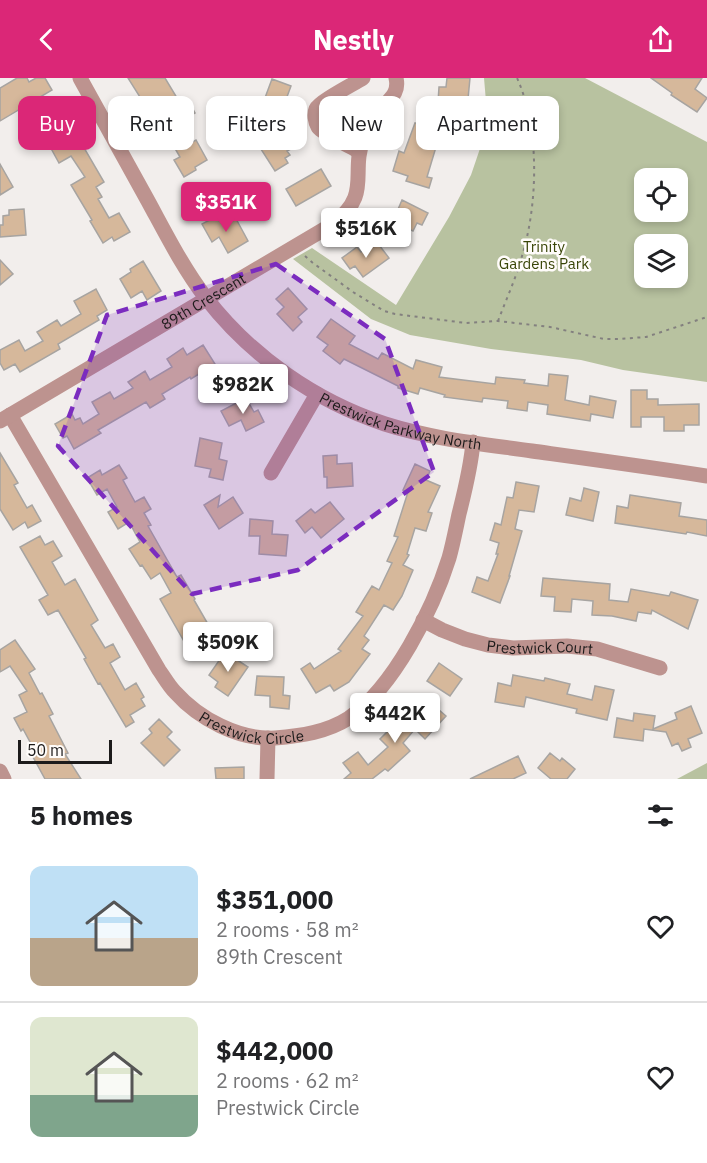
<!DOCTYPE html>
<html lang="en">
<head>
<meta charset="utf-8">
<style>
  :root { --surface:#fff; --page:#f2f2f2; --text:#202124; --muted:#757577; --line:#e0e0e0; --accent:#db2777 }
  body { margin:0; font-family:"IBM Plex Sans",sans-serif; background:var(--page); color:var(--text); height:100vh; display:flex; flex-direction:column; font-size:22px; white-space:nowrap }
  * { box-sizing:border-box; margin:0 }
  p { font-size:20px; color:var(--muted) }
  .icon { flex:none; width:33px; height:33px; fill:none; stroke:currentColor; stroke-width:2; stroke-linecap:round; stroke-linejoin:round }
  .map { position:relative; height:701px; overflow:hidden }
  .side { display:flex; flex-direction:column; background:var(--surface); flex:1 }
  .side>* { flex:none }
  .hud { position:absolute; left:18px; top:18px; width:672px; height:54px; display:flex; gap:12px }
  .fabs { position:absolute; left:634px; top:90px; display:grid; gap:12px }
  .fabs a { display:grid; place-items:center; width:54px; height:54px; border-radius:12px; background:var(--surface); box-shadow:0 3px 9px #0003; font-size:30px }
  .scale { position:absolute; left:18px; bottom:15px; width:94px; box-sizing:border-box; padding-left:6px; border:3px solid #1d1b1b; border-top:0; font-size:16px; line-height:21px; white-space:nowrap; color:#1d1b1b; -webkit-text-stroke:4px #fffcfa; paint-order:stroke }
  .price { position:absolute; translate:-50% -51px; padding:0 14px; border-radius:6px; background:#fff; color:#222; font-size:20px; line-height:39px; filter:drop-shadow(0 2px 3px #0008) }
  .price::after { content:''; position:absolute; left:50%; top:36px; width:18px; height:14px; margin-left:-9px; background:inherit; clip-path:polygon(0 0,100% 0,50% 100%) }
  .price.on { background:var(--accent); color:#fff }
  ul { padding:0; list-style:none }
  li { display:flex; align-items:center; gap:18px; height:150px; padding:0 30px }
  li+li { border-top:2px solid var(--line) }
  li span { display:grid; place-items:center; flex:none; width:168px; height:120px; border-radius:12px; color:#555 }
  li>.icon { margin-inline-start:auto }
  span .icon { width:72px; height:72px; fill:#fffc; stroke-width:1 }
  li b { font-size:26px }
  h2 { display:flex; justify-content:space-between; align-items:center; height:72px; padding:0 30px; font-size:26px }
  .tag { padding:0 21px; border-radius:12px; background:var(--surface); box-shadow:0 3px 9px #0003; font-size:21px; line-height:54px }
  .tag.on { background:var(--accent); color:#fff }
  header { display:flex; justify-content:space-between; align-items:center; height:78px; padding:0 30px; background:var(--accent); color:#fff; font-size:27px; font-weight:700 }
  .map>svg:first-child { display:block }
  .green { fill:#b8c2a0; fill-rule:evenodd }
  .building { fill:#d6b89b; stroke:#a7a4a1; stroke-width:1.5 }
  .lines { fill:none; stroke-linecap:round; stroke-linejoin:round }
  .path { stroke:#83807f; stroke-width:2; stroke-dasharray:3 4.5; stroke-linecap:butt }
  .minor { stroke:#bd938f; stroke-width:15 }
  .marked { fill:#7b2cbf; fill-opacity:0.2; stroke:#7b2cbf; stroke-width:4.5; stroke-dasharray:12 8; stroke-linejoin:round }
  .labels { text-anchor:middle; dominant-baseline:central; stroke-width:5; stroke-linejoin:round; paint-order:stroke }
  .park-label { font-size:15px; fill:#394507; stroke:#fffcfa }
  .street-label { font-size:15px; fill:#1d1b1b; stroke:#fffcfa }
</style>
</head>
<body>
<header><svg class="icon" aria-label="back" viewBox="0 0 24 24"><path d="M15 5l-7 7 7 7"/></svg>Nestly<svg class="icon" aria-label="share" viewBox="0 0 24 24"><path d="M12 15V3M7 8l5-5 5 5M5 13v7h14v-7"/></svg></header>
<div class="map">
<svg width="707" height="701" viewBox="0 0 707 701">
  <rect width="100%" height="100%" fill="#f2eeec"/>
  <path class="green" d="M484,0H585L707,64V304L623,292L581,282L491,271L410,257L371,241L293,181L312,170L396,227L449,139L471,97L488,47ZM678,100V134H645V100ZM678,166V200H645V166Z
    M707,685V701H677Z"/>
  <path class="building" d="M17,0H27L29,4L36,0H45L52,12L0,43V10Z
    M128,0H165L183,30L190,26L195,35L170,50L163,38L155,43Z
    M447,0H470L468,21L453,20L451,42L441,71L436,69L427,99L432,100L429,110L406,103L408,98L393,93L399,73L404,75L415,45L427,48L430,38L437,40L439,9H446Z
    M651,0H702L695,11L707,20L697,34L671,17L672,15Z
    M272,1L291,8L278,43L259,36Z
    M283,54L293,70L287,73L290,77L285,80L288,85L275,93L259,68Z
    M63,55L66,61L76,56L104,104L96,109L102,119L98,121L109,140L119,135L130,154L114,163L112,159L103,165L90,143L92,142L71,107L85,99L71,78L59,85L47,63Z
    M186,60L189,66L196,62L207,82L195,89L196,92L184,99L174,82L180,79L173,67Z
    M0,86L13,109L0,117Z
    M321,91L331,108L296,128L286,111Z
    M402,122L428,135L422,147L417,145L413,153L398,146L395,153L382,146L389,132L396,136Z
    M24,131L26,157L0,159V147H3V138L9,137V132Z
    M217,138L222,146L235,139L248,163L228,175L219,159L212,164L202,146Z
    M376,163L389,180L363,199L355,188L350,191L342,180L357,169L361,174Z
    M0,182L13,196L0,207Z
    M143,183L161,213L147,222L142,213L131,220L120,201L131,194L130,191Z
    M288,210L307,231L298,239L302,244L293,253L277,236L284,229L276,221Z
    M96,211L107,232L97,238L99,242L58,266L60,271L20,294L15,286L4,292L0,285V272L19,262L25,273L43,263L37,254L57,242L61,248L81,236L74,223Z
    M331,241L355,258L349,266L378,281L382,275L413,291L416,282L442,289L439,299L495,306L496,299L525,302L524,305L548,308L549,296L568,298L565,322L589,327L590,318L616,323L613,340L591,336L590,343L547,336L548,327L528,324L527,333L507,330L508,323L483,320L482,324L444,319L445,317L420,310L418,316L398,310V308L344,281L340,286L323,273L328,267L317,259Z
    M203,267L215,286L191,301L190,299L162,316L165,321L150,330L146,324L98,352L101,355L74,371L67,358L63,360L55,346L72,336L75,342L80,340L83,346L99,336L92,324L110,314L114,321L133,310L128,304L145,293L150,302L172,289L167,281L183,270L187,277Z
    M631,312H647V321H658V327L699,326V347H684V353H664V339H641V349H631Z
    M246,320L254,334L258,332L264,344L246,353L241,342L229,348L221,333Z
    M200,360L222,365L219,381L227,383L223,402L209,399L211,391L195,388Z
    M0,375L18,405L14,407L27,430L32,427L41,443L28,450L25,444L13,452L0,431Z
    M337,377V386L352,385L353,408L327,410V399H324L323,378Z
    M415,386L430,393L426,402L440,408L428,434L432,435L426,453L415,450L407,476L409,477L403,487L413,492L402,518L393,532L384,527L364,558L369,562L362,571L370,576L349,604L334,613L330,607L316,615L301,591L310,585L314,591L341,573L338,571L363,538L356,534L372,508L379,512L392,485L387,483L398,459L394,458L408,414L403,412Z
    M119,387L127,400L123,402L135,424L144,419L151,431L144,435L151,447L148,448L177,499L181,497L195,521L194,522L216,560L200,569L194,560L185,565L160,521L171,515L160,495L151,501L142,487L140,488L129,471L140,464L129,444L118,451L108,434L117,429L107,411L97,417L87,400L100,392L102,397Z
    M516,404L539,408L534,434L519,432L515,451L522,453L509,498H510L500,525L472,514L477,499L488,503L498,476H496L499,465L490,462L495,445L501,447L507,419L513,420Z
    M584,410L599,414L593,443L566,437L570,420L581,423Z
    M220,417L218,429L233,419L243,435L219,451L204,427Z
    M630,417L681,425L679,438L707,442V458L687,454L686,456L615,445L617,428L628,430Z
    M330,424L344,441L321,460L312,449L305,455L296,443L311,431L315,435Z
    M250,441L273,443L272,456L288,457L286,478L259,476L260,458H249Z
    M40,458L45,467L53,463L62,478L52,484L65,507L75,501L98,542L91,547L105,570L113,566L120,579L110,585L125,612L136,605L144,619L141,621L145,628L130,637L134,644L126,649L100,605L98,606L84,581L86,580L58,532L48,537L39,522L48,517L20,469Z
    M543,500L610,506L609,522L628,524L631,511L669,518L671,514L698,522L688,551L652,532L651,536L638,534L636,543L612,538L592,537L593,523L572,521L571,534L554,533L555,519L541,518Z
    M15,562L35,591L29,595L40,616L42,615L53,636L49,638L68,675L65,676L81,701H45L33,679L37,677L23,651L21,653L14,640L27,634L19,617L27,613L10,588L0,594V572Z
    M225,574L248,589L228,618L215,609L218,604L209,597Z
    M439,585L462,601L450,618L427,603Z
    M513,597L544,603L545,600L570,606L567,616L592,622L595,608L614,612L607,642L576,635L577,631L526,619L524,629L495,624L498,605L511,608Z
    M257,598L284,599L283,617L290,618L289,631L270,629V618L255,617Z
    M431,625L446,638L425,661L415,651L403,665L410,673L388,693L385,691L372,701H344L351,695L343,685L358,674L368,687L388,669L380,661L393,648L395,651L414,631L420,637Z
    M691,628L702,655L688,661L691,669L682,673L678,665L672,668L666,654L644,651L643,663L614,659L617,640L633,643L634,635L655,638L653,651L677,641L675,635Z
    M159,641L172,654L167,659L180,672L164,688L141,665L152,655L149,651Z
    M550,675L560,683L562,680L575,691L567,701H551L538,690Z
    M518,678L526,695L513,701H470Z
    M244,689V701H216L215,690Z"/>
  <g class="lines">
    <path class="path" d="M305,178L313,185L353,214L384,233L395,236L466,245L498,243L550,249L604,261H618L646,259L707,239
      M498,243C506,222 516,200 522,178C538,126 540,50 517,0"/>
    <g class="minor">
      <path id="s1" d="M80,0C103,41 125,82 148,123C166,156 183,190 206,220C251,278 315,323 385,346C432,361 483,366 532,373C590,381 649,389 707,398"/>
      <path d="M358,73C349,67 324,57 318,49C315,44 314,36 316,31C320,23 354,6 363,0"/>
      <path id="s2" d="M10,337L159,592C164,599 169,608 175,614C199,641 239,662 275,660C301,658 327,654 349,640C394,609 433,531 449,480C453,466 456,450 459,436C465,412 471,389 473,364"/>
      <path id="s3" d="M0,343L333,146C373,115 349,96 364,59C367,51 372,41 378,35C387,22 400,17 396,0"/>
      <path d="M271,395L317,316"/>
      <path id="s4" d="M423,542L442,552L465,561L488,567L513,570L567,568L597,571L660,590"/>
      <path d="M0,693L4,701"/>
      <path d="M267,701L268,660"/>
    </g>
  </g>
  <path class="marked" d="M276,186L385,261L434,394L298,492L192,516L58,368L107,237Z"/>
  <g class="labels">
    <g class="park-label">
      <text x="544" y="168">Trinity<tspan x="544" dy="17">Gardens Park</tspan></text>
    </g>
    <g class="street-label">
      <text stroke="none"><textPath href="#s3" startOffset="236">89th Crescent</textPath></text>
      <text stroke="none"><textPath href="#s1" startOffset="490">Prestwick Parkway North</textPath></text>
      <text stroke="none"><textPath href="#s4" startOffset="122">Prestwick Court</textPath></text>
      <text stroke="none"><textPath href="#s2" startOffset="411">Prestwick Circle</textPath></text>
    </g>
  </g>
</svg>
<div class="fabs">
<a><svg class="icon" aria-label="locate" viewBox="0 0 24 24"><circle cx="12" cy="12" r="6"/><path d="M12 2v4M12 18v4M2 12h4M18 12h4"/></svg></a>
<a><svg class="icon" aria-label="layers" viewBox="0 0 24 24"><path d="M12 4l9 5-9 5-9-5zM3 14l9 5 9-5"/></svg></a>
</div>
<div class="scale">50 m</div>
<b class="price on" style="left:226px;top:155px">$351K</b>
<b class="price" style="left:366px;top:181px">$516K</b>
<b class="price" style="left:243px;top:337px">$982K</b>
<b class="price" style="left:228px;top:595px">$509K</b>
<b class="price" style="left:395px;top:666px">$442K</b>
<div class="hud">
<a class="tag on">Buy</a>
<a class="tag">Rent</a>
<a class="tag">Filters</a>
<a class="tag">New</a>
<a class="tag">Apartment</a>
</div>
</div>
<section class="side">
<h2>5 homes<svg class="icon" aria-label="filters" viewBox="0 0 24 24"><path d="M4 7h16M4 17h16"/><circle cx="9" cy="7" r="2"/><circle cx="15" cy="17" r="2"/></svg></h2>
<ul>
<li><span style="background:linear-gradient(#bfe0f5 60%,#b9a48a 0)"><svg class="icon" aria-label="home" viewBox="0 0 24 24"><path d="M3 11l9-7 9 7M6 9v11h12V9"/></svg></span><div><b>$351,000</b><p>2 rooms · 58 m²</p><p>89th Crescent</p></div><svg class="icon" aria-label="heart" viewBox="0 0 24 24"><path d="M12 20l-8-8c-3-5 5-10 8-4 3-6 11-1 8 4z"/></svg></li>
<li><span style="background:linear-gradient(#dfe7d0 65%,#7fa58c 0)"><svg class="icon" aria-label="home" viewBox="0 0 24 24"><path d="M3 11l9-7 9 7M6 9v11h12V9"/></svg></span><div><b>$442,000</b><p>2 rooms · 62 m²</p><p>Prestwick Circle</p></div><svg class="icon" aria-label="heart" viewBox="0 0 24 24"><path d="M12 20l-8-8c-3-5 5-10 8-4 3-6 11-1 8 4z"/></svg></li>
</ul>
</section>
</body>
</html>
